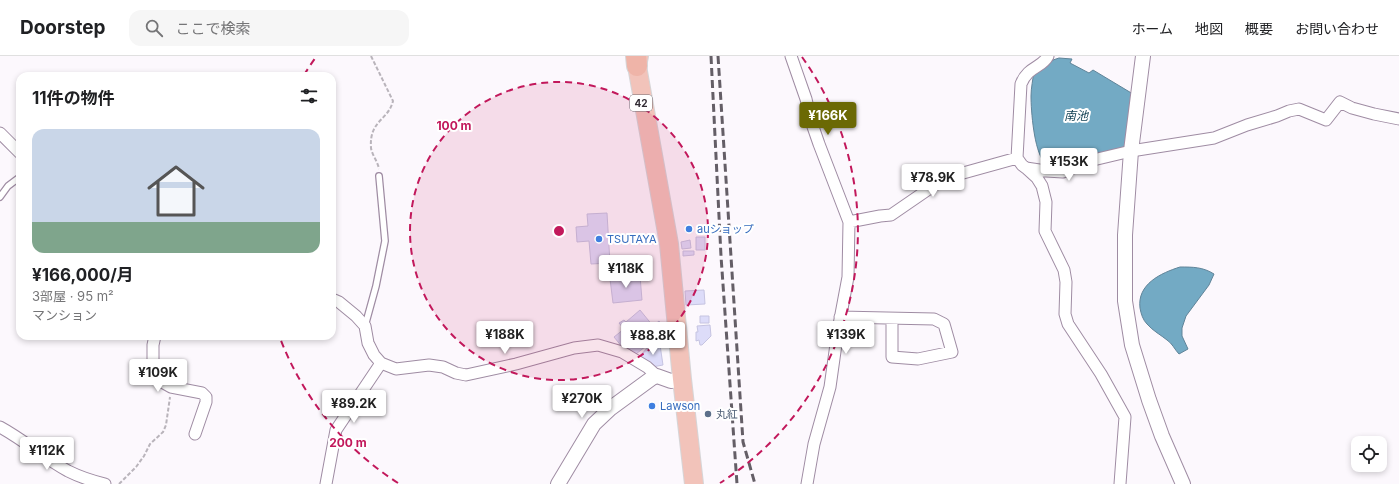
<!DOCTYPE html>
<html lang="ja">
<head>
<meta charset="utf-8">
<style>
  :root { --surface:#fff; --page:#f6f6f6; --text:#202124; --muted:#757577; --line:#e0e0e0; --accent:#6b6904 }
  body { margin:0; font-family:Inter,"Noto Sans JP",sans-serif; background:var(--page); color:var(--text); height:100vh; display:flex; flex-direction:column; font-size:15px; white-space:nowrap }
  * { box-sizing:border-box; margin:0 }
  p { font-size:13px; color:var(--muted) }
  .icon { flex:none; width:22px; height:22px; fill:none; stroke:currentColor; stroke-width:2; stroke-linecap:round; stroke-linejoin:round }
  .map { position:relative; flex:1; overflow:hidden }
  .side { position:absolute; left:16px; top:16px; width:320px; height:268px; display:flex; flex-direction:column; background:var(--surface); border-radius:12px; box-shadow:0 2px 6px #0003 }
  .side>* { flex:none }
  .controls { position:absolute; left:1351px; top:380px; display:grid; gap:8px }
  .controls a { display:grid; place-items:center; width:36px; height:36px; border-radius:8px; background:var(--surface); box-shadow:0 2px 6px #0003; font-size:20px }
  .price { position:absolute; translate:-50% -34px; padding:0 9px; border-radius:4px; background:#fff; color:#222; font-size:13px; line-height:26px; filter:drop-shadow(0 1px 2px #0008) }
  .price::after { content:''; position:absolute; left:50%; top:24px; width:12px; height:9px; margin-left:-6px; background:inherit; clip-path:polygon(0 0,100% 0,50% 100%) }
  .price.active { background:var(--accent); color:#fff }
  ul { padding:0; list-style:none }
  li { display:grid; align-content:center; gap:8px; height:212px; padding:0 16px }
  li span { display:grid; place-items:center; height:124px; border-radius:12px; color:#555 }
  li>.icon { margin-inline-start:auto }
  span .icon { width:72px; height:72px; fill:#fffc; stroke-width:1 }
  li b { font-size:17px }
  h2 { display:flex; justify-content:space-between; align-items:center; height:48px; padding:0 16px; font-size:17px }
  header { display:flex; align-items:center; gap:24px; box-sizing:border-box; height:56px; padding:0 20px; background:var(--surface); border-bottom:1px solid var(--line) }
  header strong { font-size:19px }
  nav { display:flex; gap:22px; margin-inline-start:auto; font-size:14px }
  .search { width:280px; height:36px; background:var(--page); display:flex; align-items:center; gap:10px; box-sizing:border-box; padding:0 14px; border-radius:12px; color:var(--muted); font-size:15px }
  .map>svg:first-child { display:block }
  .water { fill:#73aac4; stroke:#608499 }
  .building { fill:#dddcf9; stroke:#c6c4e1 }
  .lines { fill:none; stroke-linecap:round; stroke-linejoin:round }
  .service-casing { stroke:#9f8ca3; stroke-width:8 }
  .minor-casing { stroke:#9f8ca3; stroke-width:13 }
  .tertiary-casing { stroke:#9f8ca3; stroke-width:16 }
  .trunk-casing { stroke:#d6d5d7; stroke-width:20 }
  .motorway-casing { stroke:#d6d5d7; stroke-width:22 }
  .path { stroke:#b9b4bb; stroke-width:2; stroke-dasharray:4 2; stroke-linecap:butt }
  .service { stroke:#fff; stroke-width:5.5 }
  .minor { stroke:#fff; stroke-width:11 }
  .tertiary { stroke:#fff; stroke-width:14 }
  .trunk { stroke:#f2c3ba; stroke-width:18 }
  .motorway { stroke:#efb4a8; stroke-width:20 }
  .rail { stroke:#645e66; stroke-width:3; stroke-dasharray:8 4; stroke-linecap:butt }
  .ring { fill:none; stroke:#c2185b; stroke-width:2; stroke-dasharray:7 5 }
  .shop-dot { fill:#3f7fe0; stroke:#fff; stroke-width:1.5 }
  .service-dot { fill:#5c6f8a; stroke:#fff; stroke-width:1.5 }
  .labels { text-anchor:middle; dominant-baseline:central; stroke-width:4; stroke-linejoin:round; paint-order:stroke }
  .shield { fill:#fff; stroke:#706b72; stroke-width:1 }
  .shield-label { font-size:10px; font-weight:bold; fill:#332c35 }
  .shop-label { font-size:11px; fill:#366cbe; stroke:#fff; text-anchor:start }
  .service-label { font-size:11px; fill:#4e5e75; stroke:#fff; text-anchor:start }
  .water-label { font-size:12px; font-style:italic; fill:#0b3c4f; stroke:#fff }
  .centre { fill:#c2185b; stroke:#fff; stroke-width:2 }
  .ring-label { font-size:12px; text-anchor:middle; font-weight:bold; fill:#c2185b; stroke:#fff; stroke-width:4; stroke-linejoin:round; paint-order:stroke }
</style>
</head>
<body>
<header>
<strong>Doorstep</strong>
<div class="search"><svg class="icon" aria-label="search" viewBox="0 0 24 24"><circle cx="10" cy="10" r="6"/><path d="M15 15l6 6"/></svg>ここで検索</div>
<nav><a>ホーム</a><a>地図</a><a>概要</a><a>お問い合わせ</a></nav>
</header>
<div class="map">
<svg width="1399" height="428" viewBox="0 0 1399 428">
  <rect width="100%" height="100%" fill="#fcf8fd"/>
  <path class="water" d="M1059,2L1072,3L1070,7L1089,17L1093,14L1133,38L1126,91L1062,111C1056,110 1049,110 1044,106C1034,94 1031,55 1031,40C1031,32 1033,23 1034,15L1047,6Z
    M1180,211C1193,211 1203,211 1214,218L1209,229L1186,260L1182,272V280L1188,293L1179,298C1175,294 1172,287 1167,284C1161,279 1153,275 1147,268C1143,264 1141,258 1140,252C1137,228 1161,217 1180,211Z"/>
  <path class="building" d="M607,157L610,207L591,208L589,185L577,186L576,171L588,170L587,158Z
    M696,181H705V194H696Z
    M690,184L691,192L682,193L681,186Z
    M683,195H694V199L683,200Z
    M640,220L642,244L613,247L610,223Z
    M704,234L705,248L686,249L685,235Z
    M640,254L653,270L659,265L666,274L636,298L623,292L614,281L624,273L619,267L624,264L626,266Z
    M700,260H709V267H700Z
    M710,269L711,280L702,289H700L699,284L696,285V276H698L697,270Z
    M660,289L663,309L652,311L639,301L649,290Z"/>
  <g class="lines">
    <g class="service-casing">
      <path id="service" d="M0,141L8,130L20,121
        M365,270L376,230L385,185L379,120"/>
    </g>
    <g class="minor-casing">
      <path id="minor" d="M791,0L806,43L811,65L819,88L849,166L848,221L838,274L830,331L814,388L807,428
        M1048,0C1042,12 1028,10 1021,28L1017,102L1022,109L1026,112L1046,115L1063,116L1089,105L1131,95L1214,82L1247,69L1277,60L1289,55L1299,53L1326,64L1340,46L1352,52L1374,58L1399,63
        M0,77L20,97
        M1026,112L1037,122L1042,130L1046,146L1045,175L1064,214L1066,226L1065,258L1068,268L1101,318L1125,361L1120,428
        M849,166L880,160L891,159L939,126L956,119L1017,102
        M332,243L339,246L356,260L365,270L368,287L374,299L381,307L396,313L429,309L443,311L456,317L466,319L516,308L574,292L598,289L622,296L647,311L657,320
        M840,261L934,263L944,268L952,296L918,303L892,301V263
        M155,280L153,289V318L155,322L171,331L202,337L206,341V346L195,378
        M0,371C24,384 44,402 68,415C80,421 92,425 105,428
        M326,428L336,374L381,307"/>
    </g>
    <g class="tertiary-casing">
      <path id="tertiary" d="M1143,0L1131,95L1125,179V245L1132,289L1149,344L1162,380L1183,428
        M558,428L594,368L611,352L652,322L657,320L671,325L682,323"/>
    </g>
    <g class="trunk-casing">
      <path id="trunk" d="M639,0L637,10L669,188L682,323L694,428"/>
    </g>
    <g class="motorway-casing">
      <path id="motorway" d="M636,0L637,10"/>
    </g>
    <path class="path" d="M371,0L393,45C388,65 369,64 371,92C372,99 378,106 379,113
      M119,428L136,411L144,400L150,388L163,376L166,369L170,341"/>
    <use href="#service" class="service"/>
    <use href="#minor" class="minor"/>
    <use href="#tertiary" class="tertiary"/>
    <use href="#trunk" class="trunk"/>
    <use href="#motorway" class="motorway"/>
    <path class="rail" d="M711,0L721,200L737,428
      M718,0L743,386L755,428"/>
  </g>
  <circle cx="559" cy="175" r="149" fill="#c2185b" fill-opacity=".12"/>
  <g class="ring">
    <circle cx="559" cy="175" r="149"/>
    <path d="M398 427A299 299 0 0 1 280 282M304 19A299 299 0 0 1 316 1M802 1A299 299 0 0 1 720 427"/>
  </g>
  <g class="shop-dot">
    <circle cx="689" cy="173" r="4"/>
    <circle cx="599" cy="183" r="4"/>
    <circle cx="652" cy="350" r="4"/>
  </g>
  <circle class="service-dot" cx="708" cy="358" r="4"/>
  <g class="labels">
    <rect class="shield" x="630" y="39" width="22" height="16" rx="3"/>
    <g class="shield-label">
      <text x="641" y="47">42</text>
    </g>
    <g class="shop-label">
      <text x="697" y="173">auショップ</text>
      <text x="607" y="183">TSUTAYA</text>
      <text x="660" y="350">Lawson</text>
    </g>
    <g class="service-label">
      <text x="716" y="358">丸紅</text>
    </g>
    <g class="water-label">
      <text x="1076" y="59">南池</text>
    </g>
  </g>
  <circle cx="559" cy="175" r="6" class="centre"/>
  <g class="ring-label">
    <text x="454" y="74">100 m</text>
    <text x="348" y="391">200 m</text>
  </g>
</svg>
<div class="controls">
<a><svg class="icon" aria-label="locate" viewBox="0 0 24 24"><circle cx="12" cy="12" r="6"/><path d="M12 2v4M12 18v4M2 12h4M18 12h4"/></svg></a>
</div>
<b class="price active" style="left:828px;top:80px">¥166K</b>
<b class="price" style="left:1069px;top:126px">¥153K</b>
<b class="price" style="left:933px;top:142px">¥78.9K</b>
<b class="price" style="left:626px;top:233px">¥118K</b>
<b class="price" style="left:505px;top:299px">¥188K</b>
<b class="price" style="left:846px;top:299px">¥139K</b>
<b class="price" style="left:653px;top:300px">¥88.8K</b>
<b class="price" style="left:158px;top:337px">¥109K</b>
<b class="price" style="left:582px;top:363px">¥270K</b>
<b class="price" style="left:354px;top:368px">¥89.2K</b>
<b class="price" style="left:47px;top:415px">¥112K</b>
<section class="side">
<h2>11件の物件<svg class="icon" aria-label="filters" viewBox="0 0 24 24"><path d="M4 7h16M4 17h16"/><circle cx="9" cy="7" r="2"/><circle cx="15" cy="17" r="2"/></svg></h2>
<ul>
<li><span style="background:linear-gradient(#c9d6e8 75%,#7fa58c 0)"><svg class="icon" aria-label="home" viewBox="0 0 24 24"><path d="M3 11l9-7 9 7M6 9v11h12V9"/></svg></span><div><b>¥166,000/月</b><p>3部屋 · 95 m²</p><p>マンション</p></div></li>
</ul>
</section>
</div>
</body>
</html>
